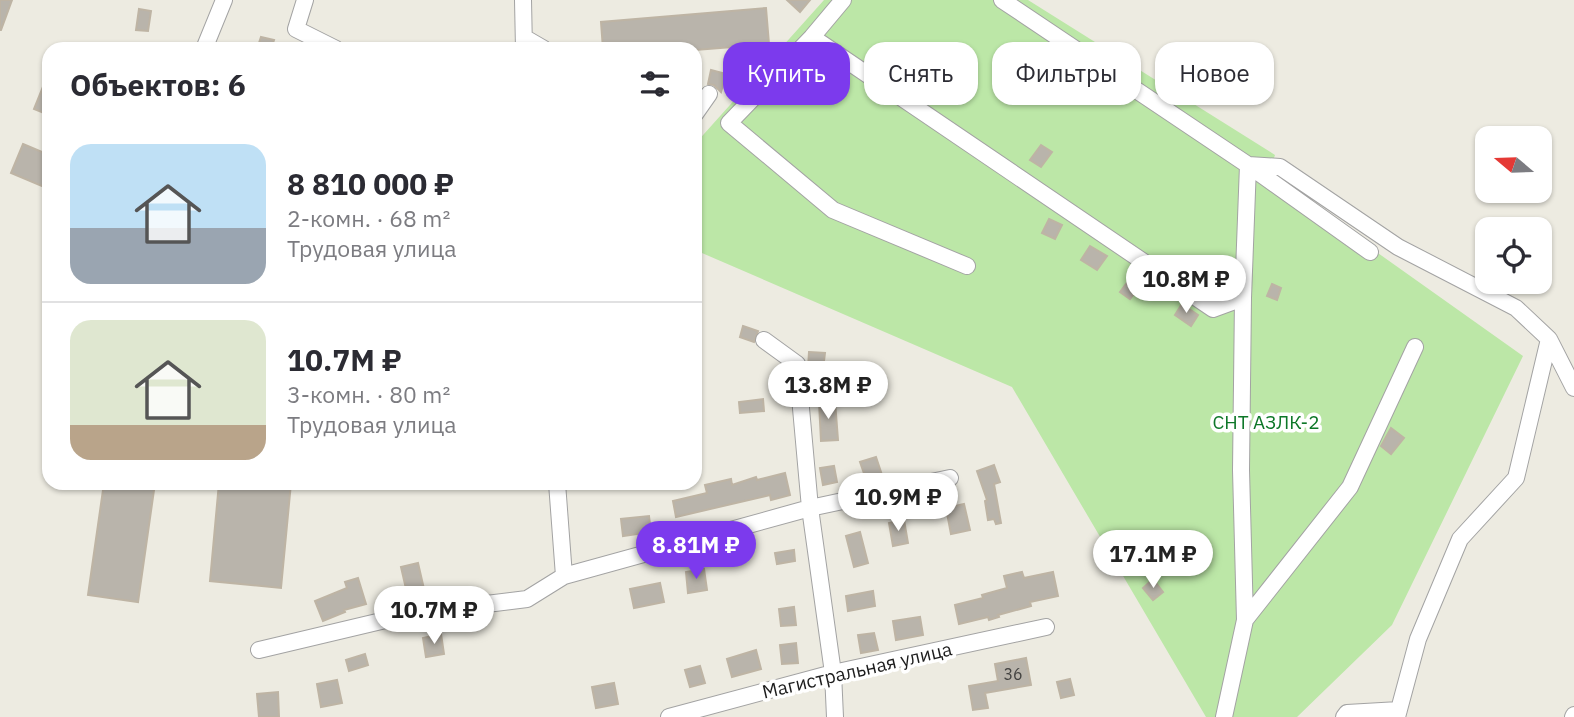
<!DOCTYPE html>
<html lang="ru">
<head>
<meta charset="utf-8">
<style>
  :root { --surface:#fff; --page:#f2f2f3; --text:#2b2b33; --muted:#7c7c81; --line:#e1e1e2; --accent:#7c3aed }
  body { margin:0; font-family:"IBM Plex Sans",sans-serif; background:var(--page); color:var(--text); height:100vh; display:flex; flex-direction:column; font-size:26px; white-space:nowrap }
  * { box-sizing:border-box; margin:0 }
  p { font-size:23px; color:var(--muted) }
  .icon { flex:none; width:38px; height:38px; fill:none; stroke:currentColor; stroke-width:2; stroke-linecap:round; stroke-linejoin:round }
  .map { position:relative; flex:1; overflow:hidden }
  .drawer { position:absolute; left:42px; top:42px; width:660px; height:448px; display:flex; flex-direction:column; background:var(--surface); border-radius:21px; box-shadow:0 2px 5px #0004 }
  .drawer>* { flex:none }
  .banner { position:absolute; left:723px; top:42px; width:665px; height:63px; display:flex; gap:14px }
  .needle { width:46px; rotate:289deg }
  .fabs { position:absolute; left:1475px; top:126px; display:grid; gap:14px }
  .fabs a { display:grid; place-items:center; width:77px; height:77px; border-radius:14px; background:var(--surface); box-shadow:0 2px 5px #0004; font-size:35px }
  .price { position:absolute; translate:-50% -60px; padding:0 16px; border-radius:24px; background:#fff; color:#222; font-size:23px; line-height:46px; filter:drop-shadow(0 2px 4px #0008) }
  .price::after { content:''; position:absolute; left:50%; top:42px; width:21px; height:16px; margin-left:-10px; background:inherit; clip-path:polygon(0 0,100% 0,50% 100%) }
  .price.on { background:var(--accent); color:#fff }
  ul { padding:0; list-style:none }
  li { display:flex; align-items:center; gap:21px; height:175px; padding:0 28px }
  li+li { border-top:2px solid var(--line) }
  li span { display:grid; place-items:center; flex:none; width:196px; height:140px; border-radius:21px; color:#555 }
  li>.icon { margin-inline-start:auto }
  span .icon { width:84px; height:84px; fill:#fffc; stroke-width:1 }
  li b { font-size:30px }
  h2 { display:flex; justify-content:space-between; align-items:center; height:84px; padding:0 28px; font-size:30px }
  .tag { padding:0 24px; border-radius:21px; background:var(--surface); box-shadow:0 2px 5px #0004; font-size:24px; line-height:63px }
  .tag.on { background:var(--accent); color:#fff }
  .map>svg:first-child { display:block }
  .grass { fill:#bce7a7 }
  .building { fill:#b9b4ab; stroke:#beb4a4; stroke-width:2 }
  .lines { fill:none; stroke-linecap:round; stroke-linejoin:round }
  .minor-casing { stroke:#a3a3a3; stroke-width:18 }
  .minor { stroke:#fff; stroke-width:16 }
  .labels { text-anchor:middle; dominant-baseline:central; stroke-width:7; stroke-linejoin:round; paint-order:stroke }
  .number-label { font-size:16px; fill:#434240 }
  .park-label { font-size:19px; fill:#0d7728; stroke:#fff }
  .street-label { font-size:19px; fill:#1c1c1c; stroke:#fff }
</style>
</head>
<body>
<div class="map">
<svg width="1574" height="717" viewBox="0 0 1574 717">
  <rect width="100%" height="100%" fill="#edebe1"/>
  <path class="grass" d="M824,0H1028L1275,155L1268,175L1523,356L1392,625L1297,717H1206L1012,387L695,250V144Z"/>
  <path class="building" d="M0,0H12L1,30H0Z
    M787,0H810L800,12Z
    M766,8L769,44L695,50L603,49L601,22Z
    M139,9L151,11L148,31L136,30Z
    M261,37L274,40L271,49H257Z
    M711,70L726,74L721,92L714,85L708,84Z
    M49,72V115L34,109Z
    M23,144L49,155V189L11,173Z
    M1041,145L1052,152L1041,167L1030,160Z
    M1049,219L1062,225L1055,239L1042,233Z
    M1090,246L1107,256L1097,270L1081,260Z
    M1132,276L1141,284L1130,299L1120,292Z
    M1272,284L1281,288L1277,300L1267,296Z
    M1182,304L1198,315L1191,326L1175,315Z
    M743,326L758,331L754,342L740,337Z
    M809,352L825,353L823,369L808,368Z
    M763,399L764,411L740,413L739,402Z
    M835,401L838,440L821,441L819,402Z
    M1391,428L1404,438L1391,454L1381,446Z
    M876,457L884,481L868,485L860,462Z
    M994,465L1000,482L994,484L1001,523L996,524L994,519L988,520L985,501L987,500L977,471Z
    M834,466L837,482L823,485L820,468Z
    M785,473L790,495L771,500L770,495L676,517L673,501L707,493L705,485L731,479L732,485L756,477L757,480Z
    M104,483H155L138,602L88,595Z
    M219,483H291L281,588L210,581Z
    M964,504L970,530L951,534L946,508Z
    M649,516L651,532L623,536L621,519Z
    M904,520L908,543L893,546L889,523Z
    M860,532L868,563L854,567L846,536Z
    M794,550L795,561L777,564L775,553Z
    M418,563L424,589L407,593L401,567Z
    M704,569L707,590L688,593L686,572Z
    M1022,572L1024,578L1053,572L1058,596L1030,602L1031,606L998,615L999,617L989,620L988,617L959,624L955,605L983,598L982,595L1007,588L1004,576Z
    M358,578L366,604L344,610L345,612L323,621L315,601L347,588L345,582Z
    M1153,579L1163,592L1153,600L1143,588Z
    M660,583L664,602L634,608L630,589Z
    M873,591L875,606L848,611L846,596Z
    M794,607L796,625L781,626L779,609Z
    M920,617L923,635L896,640L893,621Z
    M874,633L878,650L861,653L858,635Z
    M441,634L444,654L426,657L423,638Z
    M796,643L798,663L782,664L780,645Z
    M756,650L761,669L732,677L727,659Z
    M365,654L368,665L349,671L346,660Z
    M1026,658L1031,685L985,693L988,708L973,710L969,686L998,681L995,664Z
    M700,666L705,683L690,687L685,670Z
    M1070,679L1074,695L1061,698L1057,682Z
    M337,680L342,703L321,707L317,684Z
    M614,683L618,704L596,708L592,687Z
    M278,692L279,717H259L257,694Z"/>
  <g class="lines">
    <g class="minor-casing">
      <path id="minor" d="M305,0L296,29L336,49
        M523,0L524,49
        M843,0L812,37L729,123L833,210L967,266
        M1002,0L1248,165L1370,252
        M812,37L1213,309L1243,298
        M525,38L544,49
        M204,49L224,0
        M695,114L709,94
        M1549,339L1574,388
        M764,340L797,364L810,508L833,673L835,717
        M557,483L564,576
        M259,650L453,604L470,606L527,599L564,576L810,508L950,478
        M669,717L833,673L1046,627
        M1224,717L1245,620
        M1344,717L1347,713L1399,710
        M1397,717L1418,639L1460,539L1516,478L1549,339L1516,308L1398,247L1280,167L1248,165L1243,298L1241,470L1245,620L1350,487L1415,347
        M1573,717L1574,715"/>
    </g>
    <use href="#minor" class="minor"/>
  </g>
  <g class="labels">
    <g class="number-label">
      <text x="1013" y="674">36</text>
    </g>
    <g class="park-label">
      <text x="1266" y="422">СНТ АЗЛК-2</text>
    </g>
    <g class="street-label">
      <text transform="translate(857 670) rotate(-13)">Магистральная улица</text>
    </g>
  </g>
</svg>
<div class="fabs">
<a><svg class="needle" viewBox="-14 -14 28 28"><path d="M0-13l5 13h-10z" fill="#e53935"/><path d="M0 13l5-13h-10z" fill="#7c7c81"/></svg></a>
<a><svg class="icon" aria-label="locate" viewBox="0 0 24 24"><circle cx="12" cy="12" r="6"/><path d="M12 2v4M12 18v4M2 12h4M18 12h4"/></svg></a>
</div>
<b class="price" style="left:1186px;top:315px">10.8M ₽</b>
<b class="price" style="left:828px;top:421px">13.8M ₽</b>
<b class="price" style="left:898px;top:533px">10.9M ₽</b>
<b class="price on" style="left:696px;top:581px">8.81M ₽</b>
<b class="price" style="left:1153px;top:590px">17.1M ₽</b>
<b class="price" style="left:434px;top:646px">10.7M ₽</b>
<div class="banner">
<a class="tag on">Купить</a>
<a class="tag">Снять</a>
<a class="tag">Фильтры</a>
<a class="tag">Новое</a>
</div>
<section class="drawer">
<h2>Объектов: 6<svg class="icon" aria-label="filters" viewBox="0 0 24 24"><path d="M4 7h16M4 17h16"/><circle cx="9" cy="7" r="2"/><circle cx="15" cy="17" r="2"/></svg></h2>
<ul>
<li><span style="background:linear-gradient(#bfe0f5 60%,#9aa5b1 0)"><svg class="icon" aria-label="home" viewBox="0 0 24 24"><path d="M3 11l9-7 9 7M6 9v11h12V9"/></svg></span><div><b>8 810 000 ₽</b><p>2-комн. · 68 m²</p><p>Трудовая улица</p></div></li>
<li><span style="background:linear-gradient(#dfe7d0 75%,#b9a48a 0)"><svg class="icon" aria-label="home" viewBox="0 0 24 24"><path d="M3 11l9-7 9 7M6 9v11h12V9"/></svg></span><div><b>10.7M ₽</b><p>3-комн. · 80 m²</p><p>Трудовая улица</p></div></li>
</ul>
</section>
</div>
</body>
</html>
